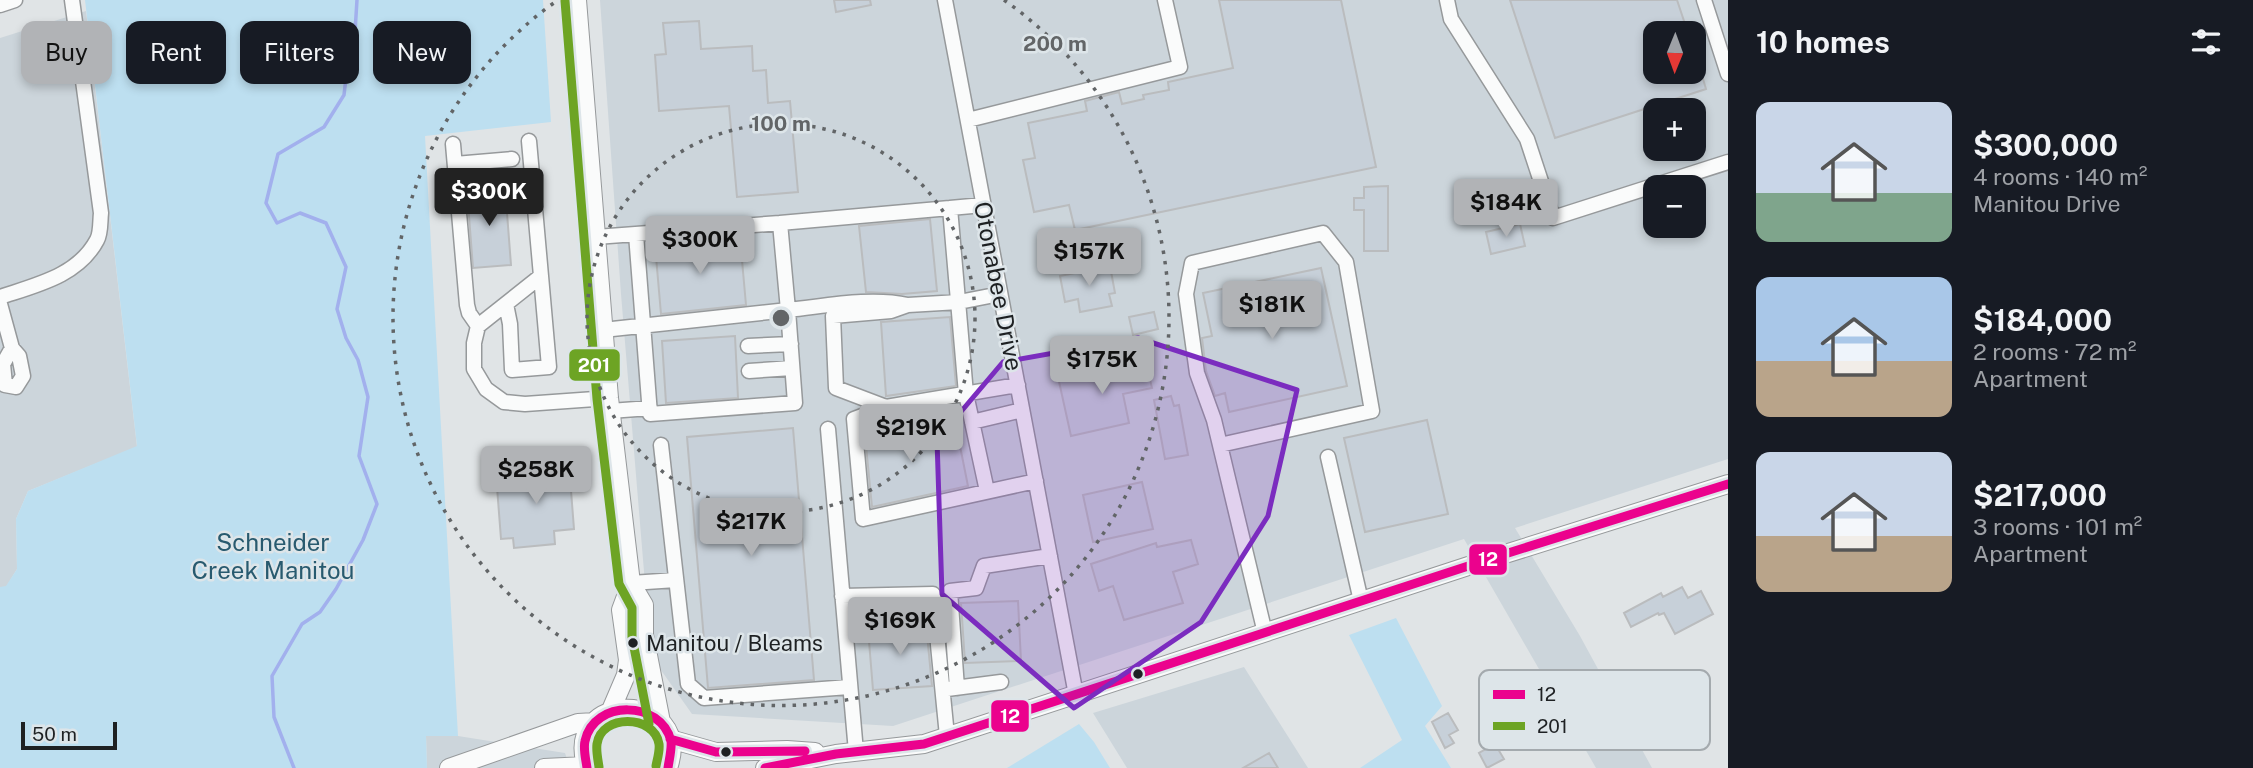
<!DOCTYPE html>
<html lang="en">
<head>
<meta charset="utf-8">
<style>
  :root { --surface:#171b24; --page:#242831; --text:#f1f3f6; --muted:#9ea1a6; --accent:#b1b3b6 }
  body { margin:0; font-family:"Public Sans",sans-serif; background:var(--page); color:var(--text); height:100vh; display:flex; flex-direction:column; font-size:26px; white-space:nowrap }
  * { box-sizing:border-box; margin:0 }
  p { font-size:23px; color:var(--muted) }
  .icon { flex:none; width:38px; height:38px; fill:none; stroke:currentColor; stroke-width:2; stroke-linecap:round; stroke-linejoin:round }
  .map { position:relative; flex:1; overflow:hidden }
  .panel { display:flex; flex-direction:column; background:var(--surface); width:525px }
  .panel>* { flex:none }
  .guide { position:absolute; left:21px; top:21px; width:665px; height:63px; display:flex; gap:14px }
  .needle { width:46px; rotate:181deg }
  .buttons { position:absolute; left:1643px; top:21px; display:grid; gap:14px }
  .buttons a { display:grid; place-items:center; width:63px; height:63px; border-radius:14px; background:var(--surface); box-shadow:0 4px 10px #0003; font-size:35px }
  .scale { position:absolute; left:21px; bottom:18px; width:96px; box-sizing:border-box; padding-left:7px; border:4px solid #1e2123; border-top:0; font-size:19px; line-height:24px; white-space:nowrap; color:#1e2123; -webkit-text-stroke:5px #dde5e9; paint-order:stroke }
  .price { position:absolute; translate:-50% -60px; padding:0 16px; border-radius:7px; background:var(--accent); color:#111; font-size:23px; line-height:46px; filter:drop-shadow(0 2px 4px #0008) }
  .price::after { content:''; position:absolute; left:50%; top:42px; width:21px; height:16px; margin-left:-10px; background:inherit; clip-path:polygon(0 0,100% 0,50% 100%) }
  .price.selected { background:#222; color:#fff }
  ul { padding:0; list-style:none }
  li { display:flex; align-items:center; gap:21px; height:175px; padding:0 28px }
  li span { display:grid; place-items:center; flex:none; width:196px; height:140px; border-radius:14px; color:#555 }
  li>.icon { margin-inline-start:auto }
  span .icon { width:84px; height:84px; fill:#fffc; stroke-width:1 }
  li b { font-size:30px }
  h2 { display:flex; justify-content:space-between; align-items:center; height:84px; padding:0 28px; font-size:30px }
  .tag { padding:0 24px; border-radius:14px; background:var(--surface); box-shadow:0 4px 10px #0003; font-size:24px; line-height:63px }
  .tag.selected { background:var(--accent); color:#111 }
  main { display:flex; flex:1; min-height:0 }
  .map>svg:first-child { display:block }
  .built { fill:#ccd5db; fill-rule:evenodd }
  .green { fill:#bddff0 }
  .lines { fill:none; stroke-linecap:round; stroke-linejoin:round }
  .stream { stroke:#a2b0ed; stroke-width:3.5 }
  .building { fill:#c7d0d9; stroke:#babcbe; stroke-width:2 }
  .minor-casing { stroke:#96999b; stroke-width:17 }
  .major-casing { stroke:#96999b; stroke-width:20 }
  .minor { stroke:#fafbfb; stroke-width:14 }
  .major { stroke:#fafbfb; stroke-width:18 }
  .bus-1-casing { stroke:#dde5e9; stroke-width:14 }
  .bus-2-casing { stroke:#dde5e9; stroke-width:14 }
  .bus-1 { stroke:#eb028d; stroke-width:9 }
  .bus-2 { stroke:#6da424; stroke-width:9 }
  .marked { fill:#7b2cbf; fill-opacity:0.2; stroke:#7b2cbf; stroke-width:5; stroke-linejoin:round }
  .ring { fill:none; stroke:#626567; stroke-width:3.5; stroke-dasharray:3.5 7 }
  .bus-dot { fill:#1e2123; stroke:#dde5e9; stroke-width:2.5 }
  .labels { text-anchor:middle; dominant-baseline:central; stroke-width:5; stroke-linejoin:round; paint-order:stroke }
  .bus-label { font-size:22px; fill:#1e2123; stroke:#dde5e9; text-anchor:start }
  .street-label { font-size:24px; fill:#1e2123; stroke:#dde5e9 }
  .park-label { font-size:24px; fill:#285a6f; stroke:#dde5e9 }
  .key { fill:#dde5e9; stroke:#a4aaae; stroke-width:2 }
  .key-label { font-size:19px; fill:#1e2123 }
  .centre { fill:#626567; stroke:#dde5e9; stroke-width:3.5 }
  .ring-label { font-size:21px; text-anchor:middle; font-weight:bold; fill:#626567; stroke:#dde5e9; stroke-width:5; stroke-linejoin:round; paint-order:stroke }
  .line-badge { stroke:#dde5e9; stroke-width:2.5 }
  .badge-label { font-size:19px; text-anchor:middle; font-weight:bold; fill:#fff }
</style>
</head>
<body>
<main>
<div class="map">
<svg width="1728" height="768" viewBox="0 0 1728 768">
  <rect width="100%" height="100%" fill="#e0e4e6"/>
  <path class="built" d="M600,0H1728V459L1515,528L1580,636L1652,768H1596L1464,539L893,726L692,714L651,656L621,294ZM1656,33H1694V72H1656ZM1656,110H1694V149H1656ZM1656,187H1694V226H1656Z
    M86,11L137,447L28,491L16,519L17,569L6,587H0V38Z
    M1244,667L1308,768H1127L1093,713Z
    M426,735L458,736L565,753L570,768H427Z"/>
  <path class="green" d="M85,0H543L551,122L425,136L458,736H426L427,768H0V587L6,586L17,569L16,519L28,491L137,446Z
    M1396,618L1442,706L1425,726L1451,768H1360L1402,740L1349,635Z
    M1079,724L1094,742L1110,768H1007Z"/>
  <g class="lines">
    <path class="stream" d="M294,768L274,717L272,676L302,624L320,612L336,589L363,540L377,504L359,456L368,397L358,360L346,338L337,309L346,267L326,223L300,213L277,223L266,203L278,154L324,127L344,95L347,69L332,43L355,32L357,0"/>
  </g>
  <path class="building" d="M834,0H870L871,5L836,12Z
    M1219,0H1341L1376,167L1075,230L1069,205L1034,212L1023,160L1035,158L1028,123L1087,111L1085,101L1119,92L1122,104L1144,99L1143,95L1169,90L1168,82L1233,68Z
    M1510,0H1677L1688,33H1656V72H1701L1706,89L1555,138Z
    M699,21L701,49L752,46L753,71L766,70L768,103L790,101L798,192L737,197L729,106L659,111L655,55L666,54L663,23Z
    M1388,186V251H1364V210H1354V198H1364V187Z
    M505,187L511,265L473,268L467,190Z
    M930,219L937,291L902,294L866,292L859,226Z
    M1520,224L1525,246L1491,254L1486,232Z
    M740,238L746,305L661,314L655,245Z
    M1110,266L1115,293L1109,294L1112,306L1080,312L1078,299L1065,302L1060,276Z
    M1321,268L1347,386L1229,412L1225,393L1215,396L1206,371L1202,338L1212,336L1203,293Z
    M1154,312L1158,329L1133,335L1129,317Z
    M950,317L956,386L886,396L881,322Z
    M735,336L738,398L666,403L662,341Z
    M1145,359L1152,388L1123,394L1129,423L1071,436L1058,377Z
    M1171,396L1174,406L1179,405L1188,455L1165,459L1154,400Z
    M893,420L897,442L957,431L968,486L872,507L864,425Z
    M1427,420L1448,514L1365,532L1344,438Z
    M793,428L814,680L708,688L687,437Z
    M569,465L574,529L554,531L555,544L514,548L513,538L501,539L497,487L512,486L511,470Z
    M1142,482L1153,529L1093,542L1083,495Z
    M1191,540L1198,564L1173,572L1183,603L1124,620L1113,586L1099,591L1091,564L1156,543L1157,547Z
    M1682,587L1688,598L1701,591L1713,614L1675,634L1664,613L1659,615L1658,613L1631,627L1624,613L1661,593L1663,597Z
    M1018,601L1021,661L965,663L961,603Z
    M926,624L932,686L873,690L868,629Z
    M1448,713L1458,730L1449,735L1454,743L1445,748L1432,722Z
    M1495,744L1504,759L1487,768L1479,753Z
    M1269,753L1278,768H1243Z"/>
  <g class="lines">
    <g class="minor-casing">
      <path id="minor" d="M945,0L1076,695
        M1447,0L1451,19L1527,139L1553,218L1728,162
        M1704,0L1728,74
        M0,5L15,0
        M968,120L1180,67L1165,0
        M529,141L541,276L478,326L474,343V369L486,389L504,402L525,404L609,398
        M453,144L467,305L469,313L478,326
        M455,164L512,159
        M950,208L983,205
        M780,223L950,208L966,394L987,491
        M636,234L650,414L795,403L788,310C827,306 869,297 908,305
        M596,237L780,223L788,310L603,330
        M1000,294L959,302L908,305L891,311L833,316L836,388L886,407L1018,385
        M0,297C36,285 78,276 97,240C101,233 100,221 101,213L72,0
        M0,304L12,348L19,356L23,376L16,387L5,385L3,364L12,348
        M506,304L510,324L512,370L549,367L541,276
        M748,346L791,344
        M749,371L792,368
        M886,407L854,419L863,519L1036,481
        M610,411L650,408
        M972,422L1022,410
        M828,429L856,752
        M661,445L688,684L704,698L849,687
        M1220,445L1372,411L1346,262L1323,233L1192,263L1186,294L1197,373L1214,420L1265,633
        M1328,457L1361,601
        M631,583L676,580
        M842,596L933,594L947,736
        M957,688L950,591L976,588L984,566L1050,556
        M947,689L1001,682"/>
    </g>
    <g class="major-casing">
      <path id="major" d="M577,0L609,398L631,583L644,605V635L661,722
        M611,710L626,675L628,660L621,610L631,583
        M670,739L716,752L787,750L815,752
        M449,768L578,723L595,722
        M544,768L586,766
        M587,768C561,688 695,690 668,768
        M765,768L836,754L924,744L1505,554L1728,484"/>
    </g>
    <use href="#minor" class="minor"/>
    <use href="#major" class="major"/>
    <g class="bus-1-casing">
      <path id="bus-1" d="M670,739L716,752L805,751
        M587,768C586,760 583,749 585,741C594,699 661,700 671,741C672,749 669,760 668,768
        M765,768L836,754L924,744L1505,554L1728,484"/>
    </g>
    <g class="bus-2-casing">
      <path id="bus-2" d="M565,1L597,399L619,584L632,608V637L649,724
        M599,767C598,760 596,751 597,744C601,714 654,714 659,744C660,751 657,760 656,766"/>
    </g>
    <use href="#bus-1" class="bus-1"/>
    <use href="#bus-2" class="bus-2"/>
  </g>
  <path class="marked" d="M1138,338L1297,390L1268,516L1201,622L1074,708L942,594L937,440L1003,362Z"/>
  <g class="ring">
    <circle cx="781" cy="318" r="194"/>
    <path d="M1004 0A388 388 0 1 1 558 0"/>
  </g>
  <g class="bus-dot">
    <circle cx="633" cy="643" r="6"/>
    <circle cx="1138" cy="674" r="6"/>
    <circle cx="726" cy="752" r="6"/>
  </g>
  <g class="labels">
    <g class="bus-label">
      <text x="646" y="643">Manitou / Bleams</text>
    </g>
    <g class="street-label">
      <text transform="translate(999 286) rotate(79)">Otonabee Drive</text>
    </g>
    <g class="park-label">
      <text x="273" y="542">Schneider<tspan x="273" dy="28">Creek Manitou</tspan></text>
    </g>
  </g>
  <rect x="1479" y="670" width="231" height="80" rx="10" class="key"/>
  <rect x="1493" y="690" width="32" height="9" fill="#eb028d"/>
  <rect x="1493" y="722" width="32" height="8" fill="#6da424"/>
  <g class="key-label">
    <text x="1537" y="701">12</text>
    <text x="1537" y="733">201</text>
  </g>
  <circle cx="781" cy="318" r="10" class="centre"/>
  <g class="ring-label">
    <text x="1055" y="51">200 m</text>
    <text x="781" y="131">100 m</text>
  </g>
  <g class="line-badge">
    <rect x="568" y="348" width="53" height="34" rx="7" fill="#6da424"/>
    <rect x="1468" y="543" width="40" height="33" rx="7" fill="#eb028d"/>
    <rect x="990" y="699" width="40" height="34" rx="7" fill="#eb028d"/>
  </g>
  <g class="badge-label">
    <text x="594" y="372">201</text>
    <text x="1488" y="566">12</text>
    <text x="1010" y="723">12</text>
  </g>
</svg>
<div class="buttons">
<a><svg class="needle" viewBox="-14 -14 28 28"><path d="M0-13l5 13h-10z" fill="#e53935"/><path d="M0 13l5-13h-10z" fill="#9ea1a6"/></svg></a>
<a>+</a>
<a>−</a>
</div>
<div class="scale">50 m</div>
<b class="price selected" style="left:489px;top:228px">$300K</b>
<b class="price" style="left:1506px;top:239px">$184K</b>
<b class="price" style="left:700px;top:276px">$300K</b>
<b class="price" style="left:1089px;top:288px">$157K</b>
<b class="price" style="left:1272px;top:341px">$181K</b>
<b class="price" style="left:1102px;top:396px">$175K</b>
<b class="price" style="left:911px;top:464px">$219K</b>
<b class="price" style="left:536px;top:506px">$258K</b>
<b class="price" style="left:751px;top:558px">$217K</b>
<b class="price" style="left:900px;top:657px">$169K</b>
<div class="guide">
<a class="tag selected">Buy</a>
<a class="tag">Rent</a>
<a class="tag">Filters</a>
<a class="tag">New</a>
</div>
</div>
<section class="panel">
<h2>10 homes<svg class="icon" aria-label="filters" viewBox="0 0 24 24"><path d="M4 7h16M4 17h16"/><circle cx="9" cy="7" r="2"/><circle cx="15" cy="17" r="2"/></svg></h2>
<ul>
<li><span style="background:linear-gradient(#c9d6e8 65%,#7fa58c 0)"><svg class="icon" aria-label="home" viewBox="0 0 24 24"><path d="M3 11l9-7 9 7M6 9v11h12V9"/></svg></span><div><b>$300,000</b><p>4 rooms · 140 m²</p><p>Manitou Drive</p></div></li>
<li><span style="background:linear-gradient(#a9c7e8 60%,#b9a48a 0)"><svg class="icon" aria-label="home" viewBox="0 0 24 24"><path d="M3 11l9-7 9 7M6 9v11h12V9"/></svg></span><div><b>$184,000</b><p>2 rooms · 72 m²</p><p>Apartment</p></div></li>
<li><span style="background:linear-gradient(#c9d6e8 60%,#b9a48a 0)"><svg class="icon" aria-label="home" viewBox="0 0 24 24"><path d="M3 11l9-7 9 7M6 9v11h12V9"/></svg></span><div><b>$217,000</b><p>3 rooms · 101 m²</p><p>Apartment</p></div></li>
</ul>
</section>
</main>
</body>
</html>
